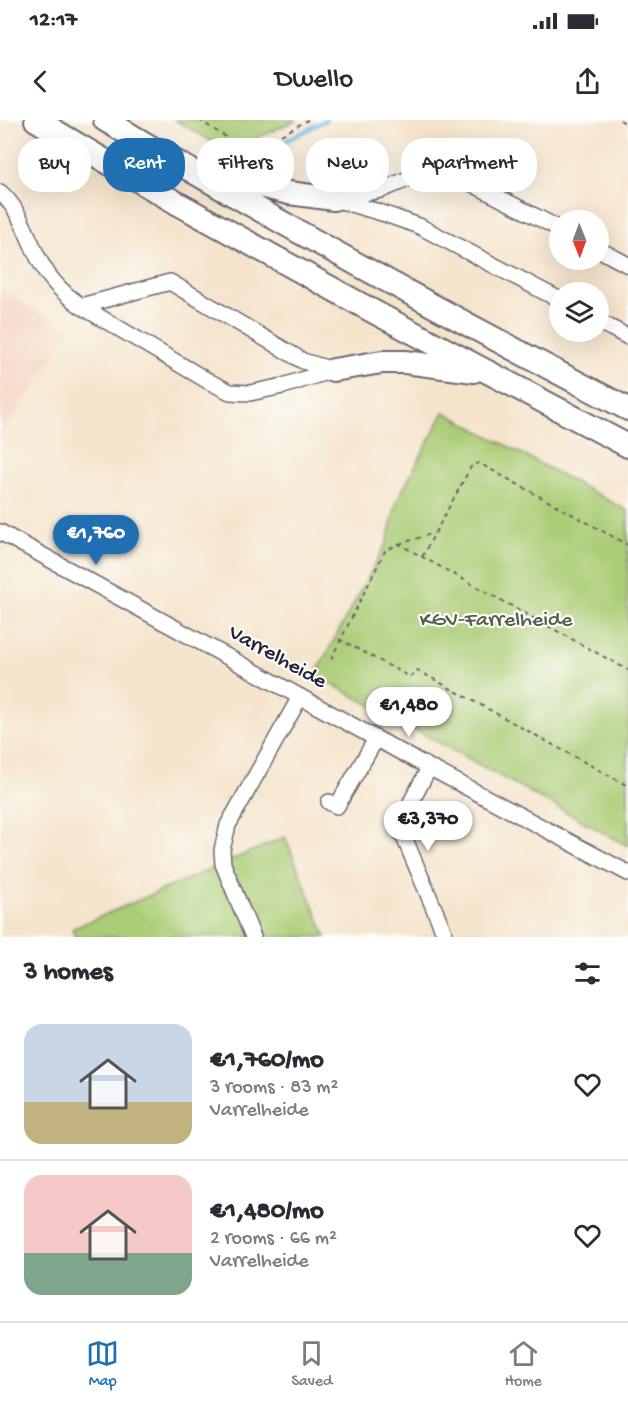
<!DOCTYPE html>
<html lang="en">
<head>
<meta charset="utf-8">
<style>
  :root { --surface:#fff; --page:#f7f7f7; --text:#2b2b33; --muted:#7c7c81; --line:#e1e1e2; --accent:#1f6fb2 }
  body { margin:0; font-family:"Gochi Hand",sans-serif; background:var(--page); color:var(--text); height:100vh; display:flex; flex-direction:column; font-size:22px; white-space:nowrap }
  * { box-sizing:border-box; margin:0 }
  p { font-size:20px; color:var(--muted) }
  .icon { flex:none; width:33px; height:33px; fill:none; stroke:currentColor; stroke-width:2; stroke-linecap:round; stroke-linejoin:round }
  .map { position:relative; height:817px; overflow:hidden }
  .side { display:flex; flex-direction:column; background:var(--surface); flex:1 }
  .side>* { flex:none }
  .guide { position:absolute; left:18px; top:18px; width:592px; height:54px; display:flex; gap:12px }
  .needle { width:39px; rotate:179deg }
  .tools { position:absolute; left:549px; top:90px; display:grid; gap:12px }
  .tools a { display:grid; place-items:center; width:60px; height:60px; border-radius:50%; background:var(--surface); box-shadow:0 6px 24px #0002; font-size:30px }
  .price { position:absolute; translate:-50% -51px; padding:0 14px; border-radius:21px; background:#fff; color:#222; font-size:20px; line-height:39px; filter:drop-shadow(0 2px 3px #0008) }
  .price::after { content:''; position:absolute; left:50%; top:36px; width:18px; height:14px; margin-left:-9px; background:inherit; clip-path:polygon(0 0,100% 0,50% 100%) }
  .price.on { background:var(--accent); color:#fff }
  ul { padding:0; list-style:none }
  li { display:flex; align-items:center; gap:18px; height:150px; padding:0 24px }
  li+li { border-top:2px solid var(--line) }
  li span { display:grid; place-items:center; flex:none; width:168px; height:120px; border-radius:18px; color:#555 }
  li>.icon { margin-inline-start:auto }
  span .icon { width:72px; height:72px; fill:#fffc; stroke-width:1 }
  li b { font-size:26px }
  h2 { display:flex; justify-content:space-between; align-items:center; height:72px; padding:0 24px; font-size:26px }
  .chip { padding:0 21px; border-radius:24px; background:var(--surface); box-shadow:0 6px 24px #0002; font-size:21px; line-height:54px }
  .chip.on { background:var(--accent); color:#fff }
  .status { display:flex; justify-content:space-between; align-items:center; height:42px; padding:0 30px; background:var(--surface); direction:ltr }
  .status svg { height:16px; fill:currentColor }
  header { display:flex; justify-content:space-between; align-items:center; height:78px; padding:0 24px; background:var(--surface); font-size:27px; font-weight:600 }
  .tab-bar { display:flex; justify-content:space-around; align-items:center; height:84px; border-top:2px solid var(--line); background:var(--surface); font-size:16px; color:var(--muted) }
  .tab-bar a { display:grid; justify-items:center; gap:3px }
  .tab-bar .on { color:var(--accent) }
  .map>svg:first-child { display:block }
  .built { fill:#f4d3c0 }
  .green { fill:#aacc75; stroke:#667758; stroke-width:1.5 }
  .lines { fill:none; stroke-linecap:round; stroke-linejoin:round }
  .stream { stroke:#62b7de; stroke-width:4.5 }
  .minor-casing { stroke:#6c666e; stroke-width:18 }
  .highway-casing { stroke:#6c666e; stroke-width:26 }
  .path { stroke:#6c666e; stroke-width:2; stroke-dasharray:4.5 4.5; stroke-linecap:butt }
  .minor { stroke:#fff; stroke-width:15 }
  .highway { stroke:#fff; stroke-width:22 }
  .labels { text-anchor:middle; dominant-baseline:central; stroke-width:4.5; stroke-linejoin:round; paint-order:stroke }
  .park-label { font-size:22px; fill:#525e4f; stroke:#fdfcf7 }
  .street-label { font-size:22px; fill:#22223b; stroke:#fdfcf7 }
</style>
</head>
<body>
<div class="status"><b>12:17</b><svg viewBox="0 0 49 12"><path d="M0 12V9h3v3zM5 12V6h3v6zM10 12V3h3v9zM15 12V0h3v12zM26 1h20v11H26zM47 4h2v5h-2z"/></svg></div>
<header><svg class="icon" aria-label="back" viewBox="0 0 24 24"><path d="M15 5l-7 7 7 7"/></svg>Dwello<svg class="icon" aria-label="share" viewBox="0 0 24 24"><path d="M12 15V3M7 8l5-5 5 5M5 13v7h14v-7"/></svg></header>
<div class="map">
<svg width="628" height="817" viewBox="0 0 628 817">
  <rect width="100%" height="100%" fill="#fdfcf7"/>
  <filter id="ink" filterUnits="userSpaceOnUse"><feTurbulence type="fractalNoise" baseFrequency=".0167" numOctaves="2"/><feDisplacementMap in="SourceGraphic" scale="12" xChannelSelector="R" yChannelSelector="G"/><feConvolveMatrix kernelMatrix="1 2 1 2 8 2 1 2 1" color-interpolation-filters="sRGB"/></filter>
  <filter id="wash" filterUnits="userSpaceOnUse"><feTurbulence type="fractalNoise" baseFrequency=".008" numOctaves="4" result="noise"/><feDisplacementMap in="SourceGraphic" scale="24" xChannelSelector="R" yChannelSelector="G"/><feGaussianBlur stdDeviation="1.35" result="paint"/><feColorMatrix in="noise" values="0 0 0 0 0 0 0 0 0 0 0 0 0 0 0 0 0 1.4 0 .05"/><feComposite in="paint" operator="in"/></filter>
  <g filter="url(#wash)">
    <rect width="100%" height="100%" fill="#f5e4cc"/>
    <path class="built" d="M0,169L70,211L0,318Z"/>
    <path class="green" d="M175,0H297L228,31Z
      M444,292L628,391V726L315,555L387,422L397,381Z
      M285,717L326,817H75L72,809Z"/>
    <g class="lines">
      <path class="stream" d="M243,43L326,0"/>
    </g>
  </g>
  <g filter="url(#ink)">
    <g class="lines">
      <g class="minor-casing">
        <path id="minor" d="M0,72C22,91 28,121 42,145C52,163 65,175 81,186L208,261L230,272L250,273L283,266L333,250
          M334,79L382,93L419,106L560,180
          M337,79L381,70L408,59L432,54L455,55L560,109
          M598,129L628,145
          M81,186L170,162L303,241L333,250
          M598,201L628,217
          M0,412L408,636L628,753
          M429,648L399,705L446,817
          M329,682L337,686L376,619
          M253,817L223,744L222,730L228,705L300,577"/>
      </g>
      <g class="highway-casing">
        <path id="highway" d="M36,0L175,82L376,193L628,326
          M105,0C276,102 451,197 628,289
          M206,55L241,58L264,67L289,73L334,79
          M333,250L382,242H405L474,251"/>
      </g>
      <path class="path" d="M199,0C211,7 224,17 237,22C261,31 287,11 308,0
        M620,0L628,5
        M399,424L434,413
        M422,437L472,345L479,343L628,425
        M339,519L410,557L417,550L628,666
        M331,539L385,431L399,424L628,550"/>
      <use href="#minor" class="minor"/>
      <use href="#highway" class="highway"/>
    </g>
  </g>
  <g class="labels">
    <g class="park-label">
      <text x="496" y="501">KGV-Farrelheide</text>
    </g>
    <g class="street-label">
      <text transform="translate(277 538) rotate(29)">Varrelheide</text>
    </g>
  </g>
</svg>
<div class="tools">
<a><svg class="needle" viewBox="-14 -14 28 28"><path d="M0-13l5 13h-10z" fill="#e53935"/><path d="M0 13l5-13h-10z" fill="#7c7c81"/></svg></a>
<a><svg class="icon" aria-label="layers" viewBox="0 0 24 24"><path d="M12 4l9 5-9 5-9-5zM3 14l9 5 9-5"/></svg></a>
</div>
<b class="price on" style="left:96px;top:446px">€1,760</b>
<b class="price" style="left:409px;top:618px">€1,480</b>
<b class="price" style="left:428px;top:732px">€3,370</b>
<div class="guide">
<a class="chip">Buy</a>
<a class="chip on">Rent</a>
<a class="chip">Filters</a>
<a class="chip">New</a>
<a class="chip">Apartment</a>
</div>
</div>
<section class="side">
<h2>3 homes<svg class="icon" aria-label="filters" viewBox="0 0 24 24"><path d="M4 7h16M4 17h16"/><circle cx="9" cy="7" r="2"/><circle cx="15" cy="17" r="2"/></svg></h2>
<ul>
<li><span style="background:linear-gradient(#c9d6e8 65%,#c2b280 0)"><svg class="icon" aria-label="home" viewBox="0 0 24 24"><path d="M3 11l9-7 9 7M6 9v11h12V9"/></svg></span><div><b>€1,760/mo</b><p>3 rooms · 83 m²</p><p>Varrelheide</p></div><svg class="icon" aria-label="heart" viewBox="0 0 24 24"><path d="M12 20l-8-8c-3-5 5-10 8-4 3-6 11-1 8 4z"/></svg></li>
<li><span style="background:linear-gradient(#f6c9c9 65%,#7fa58c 0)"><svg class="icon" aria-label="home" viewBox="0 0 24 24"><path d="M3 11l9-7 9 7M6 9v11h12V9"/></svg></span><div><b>€1,480/mo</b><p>2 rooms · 66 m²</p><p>Varrelheide</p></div><svg class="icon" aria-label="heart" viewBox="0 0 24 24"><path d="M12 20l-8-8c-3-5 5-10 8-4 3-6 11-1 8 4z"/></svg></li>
</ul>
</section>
<nav class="tab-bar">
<a class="on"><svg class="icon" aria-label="map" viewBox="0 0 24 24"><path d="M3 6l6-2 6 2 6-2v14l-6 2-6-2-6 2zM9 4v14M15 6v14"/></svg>Map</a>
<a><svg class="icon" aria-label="saved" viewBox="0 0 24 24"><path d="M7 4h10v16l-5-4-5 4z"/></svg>Saved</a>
<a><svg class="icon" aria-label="home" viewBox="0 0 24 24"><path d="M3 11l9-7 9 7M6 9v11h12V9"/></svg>Home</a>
</nav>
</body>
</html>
